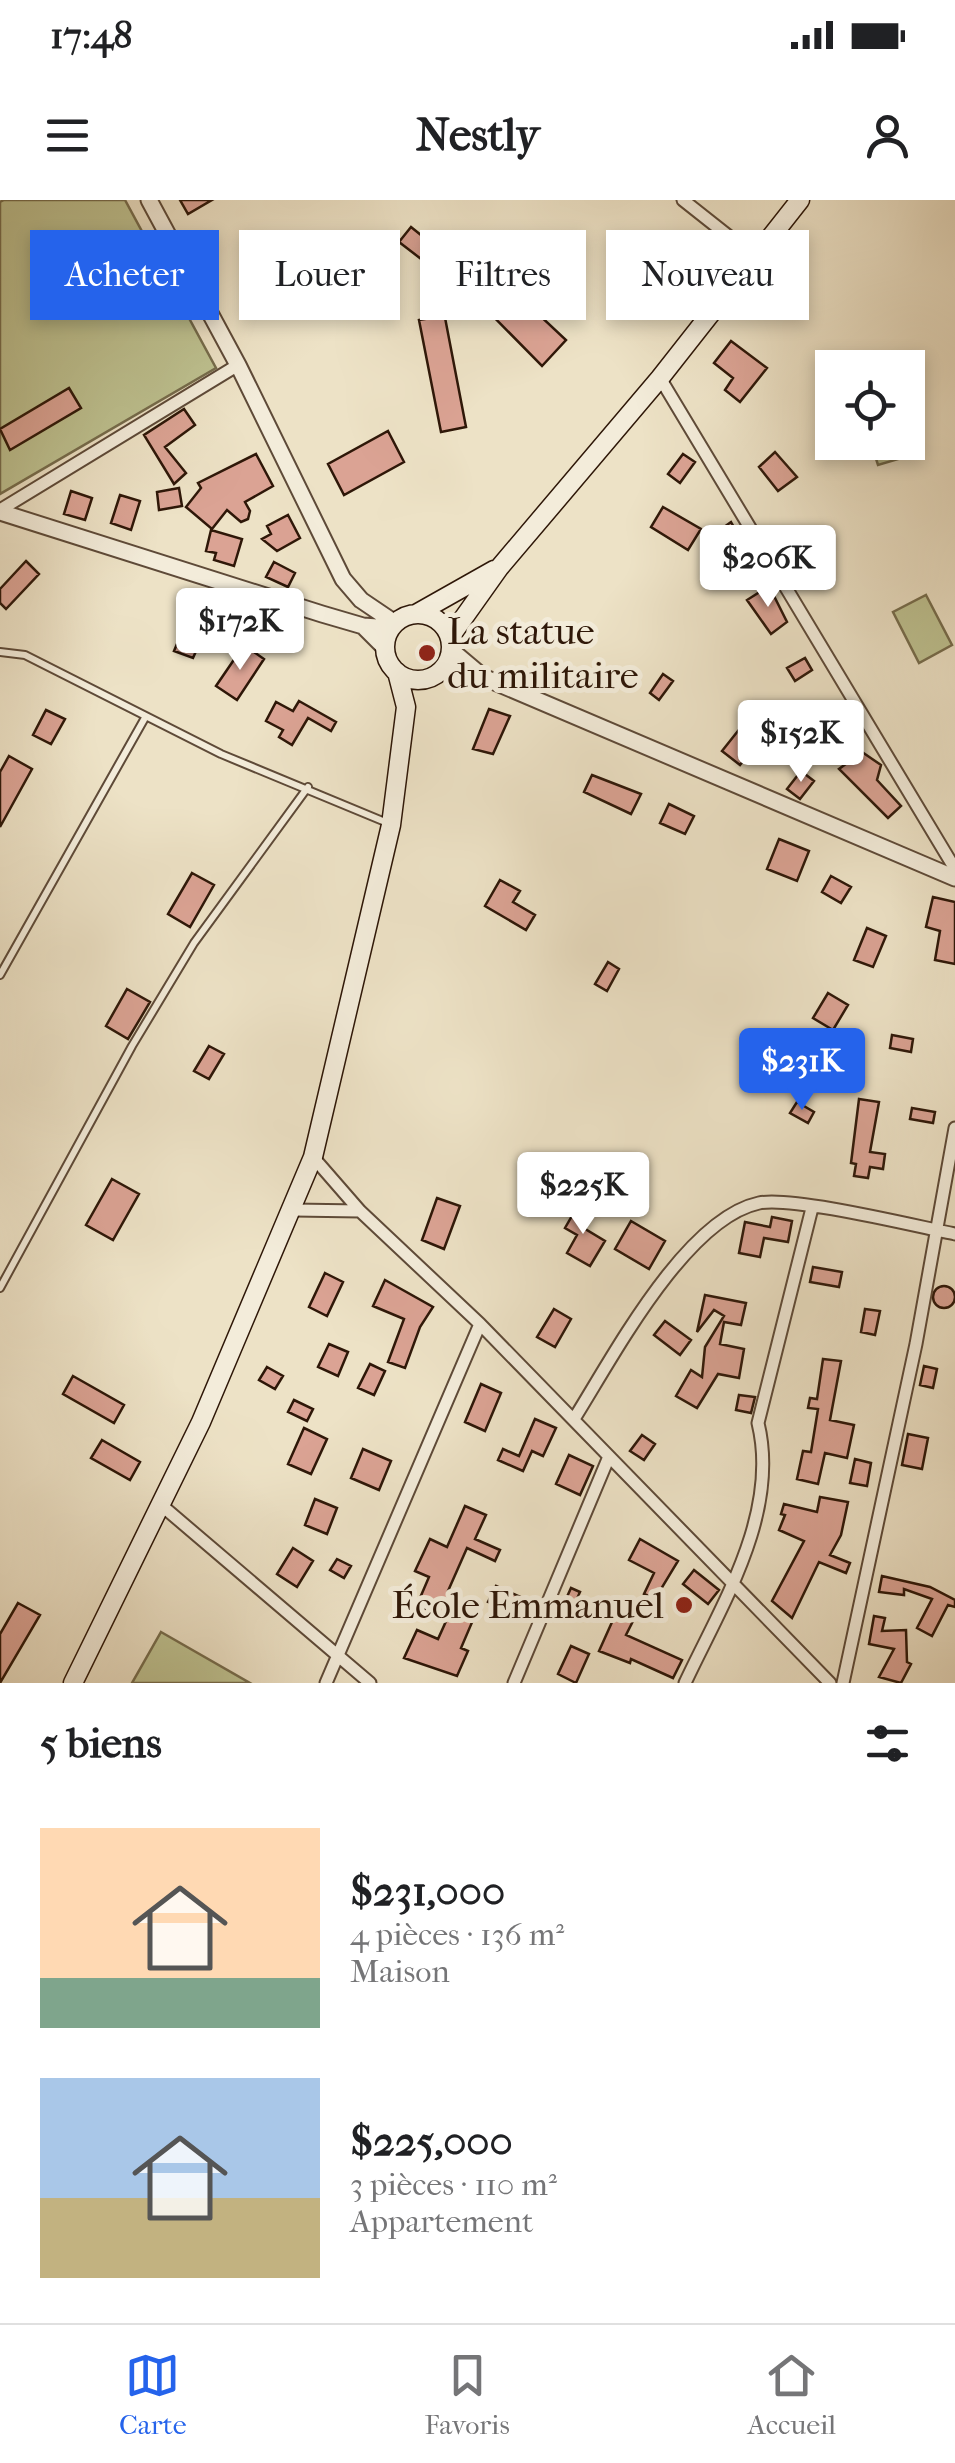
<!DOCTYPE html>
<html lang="fr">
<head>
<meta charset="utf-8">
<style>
  :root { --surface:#fff; --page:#f2f2f2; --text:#202124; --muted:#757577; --line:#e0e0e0; --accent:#2563eb }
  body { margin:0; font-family:"IM FELL French Canon",serif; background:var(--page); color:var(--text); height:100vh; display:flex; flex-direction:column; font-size:38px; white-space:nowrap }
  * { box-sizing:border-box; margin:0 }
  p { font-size:32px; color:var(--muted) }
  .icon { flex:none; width:55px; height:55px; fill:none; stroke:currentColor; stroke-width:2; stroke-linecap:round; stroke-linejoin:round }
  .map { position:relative; height:1483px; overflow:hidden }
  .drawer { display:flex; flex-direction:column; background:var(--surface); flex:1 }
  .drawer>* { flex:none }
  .top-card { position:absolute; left:30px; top:30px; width:895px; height:90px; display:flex; gap:20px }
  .fabs { position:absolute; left:815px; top:150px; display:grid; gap:20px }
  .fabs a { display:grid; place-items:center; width:110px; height:110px; border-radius:0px; background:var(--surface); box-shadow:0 5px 15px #0003; font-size:50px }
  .price { position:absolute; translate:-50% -85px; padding:0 22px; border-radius:10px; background:#fff; color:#222; font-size:32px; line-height:65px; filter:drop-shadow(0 2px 5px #0008) }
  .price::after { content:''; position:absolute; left:50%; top:60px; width:30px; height:22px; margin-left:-15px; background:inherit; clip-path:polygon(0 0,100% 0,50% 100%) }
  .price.selected { background:var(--accent); color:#fff }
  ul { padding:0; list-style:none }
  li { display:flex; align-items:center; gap:30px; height:250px; padding:0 40px }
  li span { display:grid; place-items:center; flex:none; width:280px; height:200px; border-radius:0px; color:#555 }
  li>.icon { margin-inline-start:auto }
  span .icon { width:120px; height:120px; fill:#fffc; stroke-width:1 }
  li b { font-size:42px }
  h2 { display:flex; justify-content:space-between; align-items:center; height:120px; padding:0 40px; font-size:42px }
  .chip { padding:0 35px; border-radius:0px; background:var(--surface); box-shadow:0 5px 15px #0003; font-size:35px; line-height:90px }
  .chip.selected { background:var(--accent); color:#fff }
  .status { display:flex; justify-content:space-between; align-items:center; height:70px; padding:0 50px; background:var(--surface); direction:ltr }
  .status svg { height:28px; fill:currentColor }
  header { display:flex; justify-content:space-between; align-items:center; height:130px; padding:0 40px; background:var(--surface); font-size:45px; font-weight:700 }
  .menu { display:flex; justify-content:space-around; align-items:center; height:140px; border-top:2px solid var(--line); background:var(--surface); font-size:28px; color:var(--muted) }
  .menu a { display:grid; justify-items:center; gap:5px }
  .menu .selected { color:var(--accent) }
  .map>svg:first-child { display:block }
  .green { fill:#bec291; stroke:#766c4c; stroke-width:2.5 }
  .building { fill:#dba394; stroke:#2e1708; stroke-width:2.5 }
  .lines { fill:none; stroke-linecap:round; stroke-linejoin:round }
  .service-casing { stroke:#5e4a38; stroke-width:10 }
  .minor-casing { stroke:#5e4a38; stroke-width:15 }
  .tertiary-casing { stroke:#5e4a38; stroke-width:19 }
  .secondary-casing { stroke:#2e1708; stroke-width:21 }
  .service { stroke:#f3ecda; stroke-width:6 }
  .minor { stroke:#f3ecda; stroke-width:11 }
  .tertiary { stroke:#f3ecda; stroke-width:15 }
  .secondary { stroke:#f3ecda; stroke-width:18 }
  .poi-dot { fill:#8f2418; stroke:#f3ecda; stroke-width:4 }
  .labels { text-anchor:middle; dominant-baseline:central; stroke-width:10; stroke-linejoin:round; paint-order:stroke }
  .poi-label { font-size:38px; fill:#2e1708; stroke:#f3ecda; text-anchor:start }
</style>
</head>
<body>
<div class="status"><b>17:48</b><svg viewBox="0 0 49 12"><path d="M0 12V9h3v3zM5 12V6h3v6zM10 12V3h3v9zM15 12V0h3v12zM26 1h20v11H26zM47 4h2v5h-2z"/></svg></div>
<header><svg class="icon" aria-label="menu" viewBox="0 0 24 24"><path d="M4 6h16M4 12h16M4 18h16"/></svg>Nestly<svg class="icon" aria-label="person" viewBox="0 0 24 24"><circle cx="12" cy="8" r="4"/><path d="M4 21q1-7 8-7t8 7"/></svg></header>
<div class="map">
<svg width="955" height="1483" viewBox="0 0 955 1483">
  <rect width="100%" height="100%" fill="#ede2c6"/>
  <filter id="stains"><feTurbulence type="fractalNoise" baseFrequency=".002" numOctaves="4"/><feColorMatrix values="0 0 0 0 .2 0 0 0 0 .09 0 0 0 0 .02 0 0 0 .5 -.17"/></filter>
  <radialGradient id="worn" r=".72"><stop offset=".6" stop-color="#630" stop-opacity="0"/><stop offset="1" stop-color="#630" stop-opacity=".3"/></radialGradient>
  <path class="green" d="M4,0H125L216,168L0,294V2Z
    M908,239L912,255L878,265L871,243Z
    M926,395L952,445L919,463L893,412Z
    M161,1432L250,1483H132Z"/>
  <path class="building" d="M180,0H212L188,14Z
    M411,27L437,48L425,62L399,42Z
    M488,66L520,96L525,90L542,106L536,112L566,140L542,166L487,110L484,113L463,93Z
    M445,82L447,101L442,102L466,227L441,232L419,120L431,118L426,85Z
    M731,141L767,168L740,202L725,190L733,178L714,163Z
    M69,188L81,208L10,250L0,229Z
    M184,209L195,225L165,247L186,273L174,284L144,235Z
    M388,231L404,262L344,295L328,264Z
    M775,252L797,277L778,291L759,267Z
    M256,254L273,286L245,302L250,311L248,319L241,322L227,310L212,329L186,307L201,288L198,283Z
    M683,254L695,262L680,283L668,274Z
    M179,288L182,306L159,310L157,292Z
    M71,291L92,298L85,320L64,314Z
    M120,295L140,301L131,330L111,323Z
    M663,307L701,329L688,350L651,327Z
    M288,315L300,338L277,351L262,339L271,334L267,326Z
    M731,322L748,352L731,365L710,337Z
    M211,330L242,339L234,366L214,360L216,353L206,351Z
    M26,361L39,374L6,409L0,403V389Z
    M274,362L295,373L288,387L266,377Z
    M769,386L787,422L771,434L747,400Z
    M190,413L209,422L193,458L174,451Z
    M244,445L264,459L237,500L216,486Z
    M805,458L812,470L795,481L787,468Z
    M663,474L673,481L659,500L650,493Z
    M299,501L336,522L331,531L308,518L292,545L279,537L283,530L266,521L276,502L293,511Z
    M761,502L779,516L740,565L722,551Z
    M489,509L510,516L493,554L473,549Z
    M46,510L65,519L51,544L33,535Z
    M862,552L881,565L877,580L901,606L888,618L839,569Z
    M9,556L32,569L0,627V572Z
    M801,571L814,581L800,599L787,589Z
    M592,575L641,594L631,614L584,592Z
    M669,604L694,616L685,634L660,623Z
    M779,639L809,651L797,681L767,669Z
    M192,673L214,685L190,727L168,714Z
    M831,676L851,687L841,703L822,692Z
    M500,680L520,691L513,702L535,715L526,730L485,706Z
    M933,697L955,702V764L935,760L940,731L926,727Z
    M867,728L886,736L873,767L854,760Z
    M608,762L619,769L607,791L595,784Z
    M127,789L150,802L128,839L106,826Z
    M828,793L848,805L833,830L813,818Z
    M892,835L913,839L911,852L890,848Z
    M209,846L224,854L209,879L194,871Z
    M859,899L879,902L870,952L885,954L883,969L870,967L868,978L854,976L856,964L851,963Z
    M797,902L814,912L808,923L790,913Z
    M912,908L935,912L933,923L910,919Z
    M112,979L139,994L113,1040L86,1025Z
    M437,998L460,1006L444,1049L422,1040Z
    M580,1002L592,1009L582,1027L605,1041L590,1066L567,1053L577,1035L565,1028Z
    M772,1017L792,1021L788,1042L764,1038L760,1057L739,1053L745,1022L770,1027Z
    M631,1021L665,1041L649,1069L615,1049Z
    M813,1067L842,1072L839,1087L810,1082Z
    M325,1073L343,1082L327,1116L309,1107Z
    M385,1080L433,1107L420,1127L405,1168L388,1162L404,1119L373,1106Z
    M933 1097a11 11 0 1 1 22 0a11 11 0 1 1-22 0Z
    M705,1095L746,1103L741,1125L724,1122L720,1144L744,1149L739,1178L718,1174L697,1208L676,1196L691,1170L702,1177L705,1147L724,1116L714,1110L697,1132Z
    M554,1109L571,1119L555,1147L537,1137Z
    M865,1109L880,1111L875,1135L861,1132Z
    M665,1121L691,1140L680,1155L654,1135Z
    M329,1144L348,1152L338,1176L318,1167Z
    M823,1159L841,1161L830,1220L854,1225L847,1258L825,1253L818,1284L797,1279L803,1251L811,1252L818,1209L808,1208L810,1198L817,1199Z
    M370,1164L385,1171L374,1195L358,1188Z
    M924,1166L937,1169L933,1188L920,1185Z
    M267,1167L283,1176L275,1189L259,1180Z
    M73,1176L124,1205L114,1223L63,1194Z
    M481,1184L501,1193L485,1231L465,1222Z
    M739,1195L755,1197L751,1213L736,1210Z
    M294,1200L313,1209L307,1221L288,1212Z
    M535,1219L556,1228L543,1256L532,1251L523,1271L498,1260L503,1249L519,1256Z
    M304,1228L327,1239L311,1274L288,1264Z
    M908,1234L928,1238L922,1269L902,1265Z
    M642,1235L655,1244L644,1260L630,1251Z
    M102,1240L140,1262L130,1280L91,1258Z
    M363,1249L391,1261L379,1290L351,1278Z
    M569,1255L593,1266L580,1295L556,1284Z
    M855,1259L871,1263L867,1286L850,1283Z
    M820,1297L848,1302L841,1335L830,1355L850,1363L846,1373L819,1362L792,1418L772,1401L804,1341L779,1330L785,1315L781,1314L784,1304L817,1312Z
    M315,1299L337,1308L327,1334L305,1325Z
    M465,1306L486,1315L475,1339L500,1350L495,1361L467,1348L448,1391V1401L476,1413L461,1448L468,1451L457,1476L404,1458L417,1430L438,1439L447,1419L417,1405L429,1377L415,1371L430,1339L447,1347Z
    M640,1339L678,1361L655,1399L644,1394L654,1373L629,1360Z
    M293,1348L313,1361L297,1387L277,1374Z
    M337,1359L351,1366L344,1378L330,1370Z
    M694,1370L719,1390L708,1404L683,1384Z
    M882,1376L930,1387L955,1400V1407L948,1405L932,1436L917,1428L932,1399L904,1389V1395L879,1392Z
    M496,1386L534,1403L526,1419L488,1402Z
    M571,1388L580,1392L570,1414L561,1410Z
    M18,1403L40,1415L0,1483V1434Z
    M617,1411L634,1419L626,1435L682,1460L673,1478L631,1459L630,1463L599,1451Z
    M874,1416L885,1418L882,1431L906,1430L907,1462L911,1464L901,1483L879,1477L894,1449L869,1444Z
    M571,1446L589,1454L576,1483L558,1474Z"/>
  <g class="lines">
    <g class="service-casing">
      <path id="service" d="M0,452L25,455L221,554L390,624
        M0,775L146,516
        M0,1088L132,846L194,743L308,587"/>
    </g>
    <g class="minor-casing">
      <path id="minor" d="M683,0L755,57
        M660,178L955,669
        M0,310L238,165
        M313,957L360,1011L480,1124L326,1483
        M294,1010L360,1011
        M480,1124L830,1483
        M574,1219C613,1157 685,1019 759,1003C792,996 915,1026 955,1034
        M160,1304L370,1483
        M514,1483L608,1259
        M685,1483C722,1404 780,1313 758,1223L812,1008
        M843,1483L916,1144L955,928"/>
    </g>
    <g class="tertiary-casing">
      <path id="tertiary" d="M149,0L238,165L343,379L361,400L395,423
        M0,312L322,414L363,426L391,428
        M363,426L385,448
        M451,450L483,477
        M440,472L483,477L955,678"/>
    </g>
    <g class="secondary-casing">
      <path id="secondary" d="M416,414L494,370
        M385 447a33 33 0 1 1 66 0a33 33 0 1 1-66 0Z
        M450,437L499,368L660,178L800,0
        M73,1483L201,1222L313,957L391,625L406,507L397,472"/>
    </g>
    <use href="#service" class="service"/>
    <use href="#minor" class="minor"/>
    <use href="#tertiary" class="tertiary"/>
    <use href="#secondary" class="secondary"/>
  </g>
  <g class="poi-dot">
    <circle cx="427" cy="453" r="10"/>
    <circle cx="684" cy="1405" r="10"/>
  </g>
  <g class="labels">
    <g class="poi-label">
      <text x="447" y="431">La statue<tspan x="447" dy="44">du militaire</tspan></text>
      <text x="664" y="1405" text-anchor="end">École Emmanuel</text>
    </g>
  </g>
  <rect width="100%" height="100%" filter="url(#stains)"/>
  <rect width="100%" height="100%" fill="url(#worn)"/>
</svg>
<div class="fabs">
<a><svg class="icon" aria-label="locate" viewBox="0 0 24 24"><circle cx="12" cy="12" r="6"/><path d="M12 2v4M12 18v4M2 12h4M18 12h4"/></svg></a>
</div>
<b class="price" style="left:768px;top:410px">$206K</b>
<b class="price" style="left:240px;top:473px">$172K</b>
<b class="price" style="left:801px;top:585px">$152K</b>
<b class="price selected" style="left:802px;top:913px">$231K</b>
<b class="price" style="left:583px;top:1037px">$225K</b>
<div class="top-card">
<a class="chip selected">Acheter</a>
<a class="chip">Louer</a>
<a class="chip">Filtres</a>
<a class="chip">Nouveau</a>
</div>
</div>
<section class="drawer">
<h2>5 biens<svg class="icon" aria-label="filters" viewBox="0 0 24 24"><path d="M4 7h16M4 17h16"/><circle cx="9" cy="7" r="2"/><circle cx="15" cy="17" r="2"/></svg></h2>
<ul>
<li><span style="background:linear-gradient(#ffd9b3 75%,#7fa58c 0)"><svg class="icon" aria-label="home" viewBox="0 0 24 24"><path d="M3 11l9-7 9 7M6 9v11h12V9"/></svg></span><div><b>$231,000</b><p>4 pièces · 136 m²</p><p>Maison</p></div></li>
<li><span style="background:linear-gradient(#a9c7e8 60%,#c2b280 0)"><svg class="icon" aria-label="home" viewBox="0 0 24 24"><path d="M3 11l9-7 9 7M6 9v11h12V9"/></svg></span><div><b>$225,000</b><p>3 pièces · 110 m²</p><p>Appartement</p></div></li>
</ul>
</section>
<nav class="menu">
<a class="selected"><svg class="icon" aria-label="map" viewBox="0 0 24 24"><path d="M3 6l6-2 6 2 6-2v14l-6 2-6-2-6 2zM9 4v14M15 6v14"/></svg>Carte</a>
<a><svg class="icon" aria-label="saved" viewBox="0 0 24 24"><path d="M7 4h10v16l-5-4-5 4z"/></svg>Favoris</a>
<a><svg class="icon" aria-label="home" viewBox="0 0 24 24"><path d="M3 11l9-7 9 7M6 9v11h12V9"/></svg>Accueil</a>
</nav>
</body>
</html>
